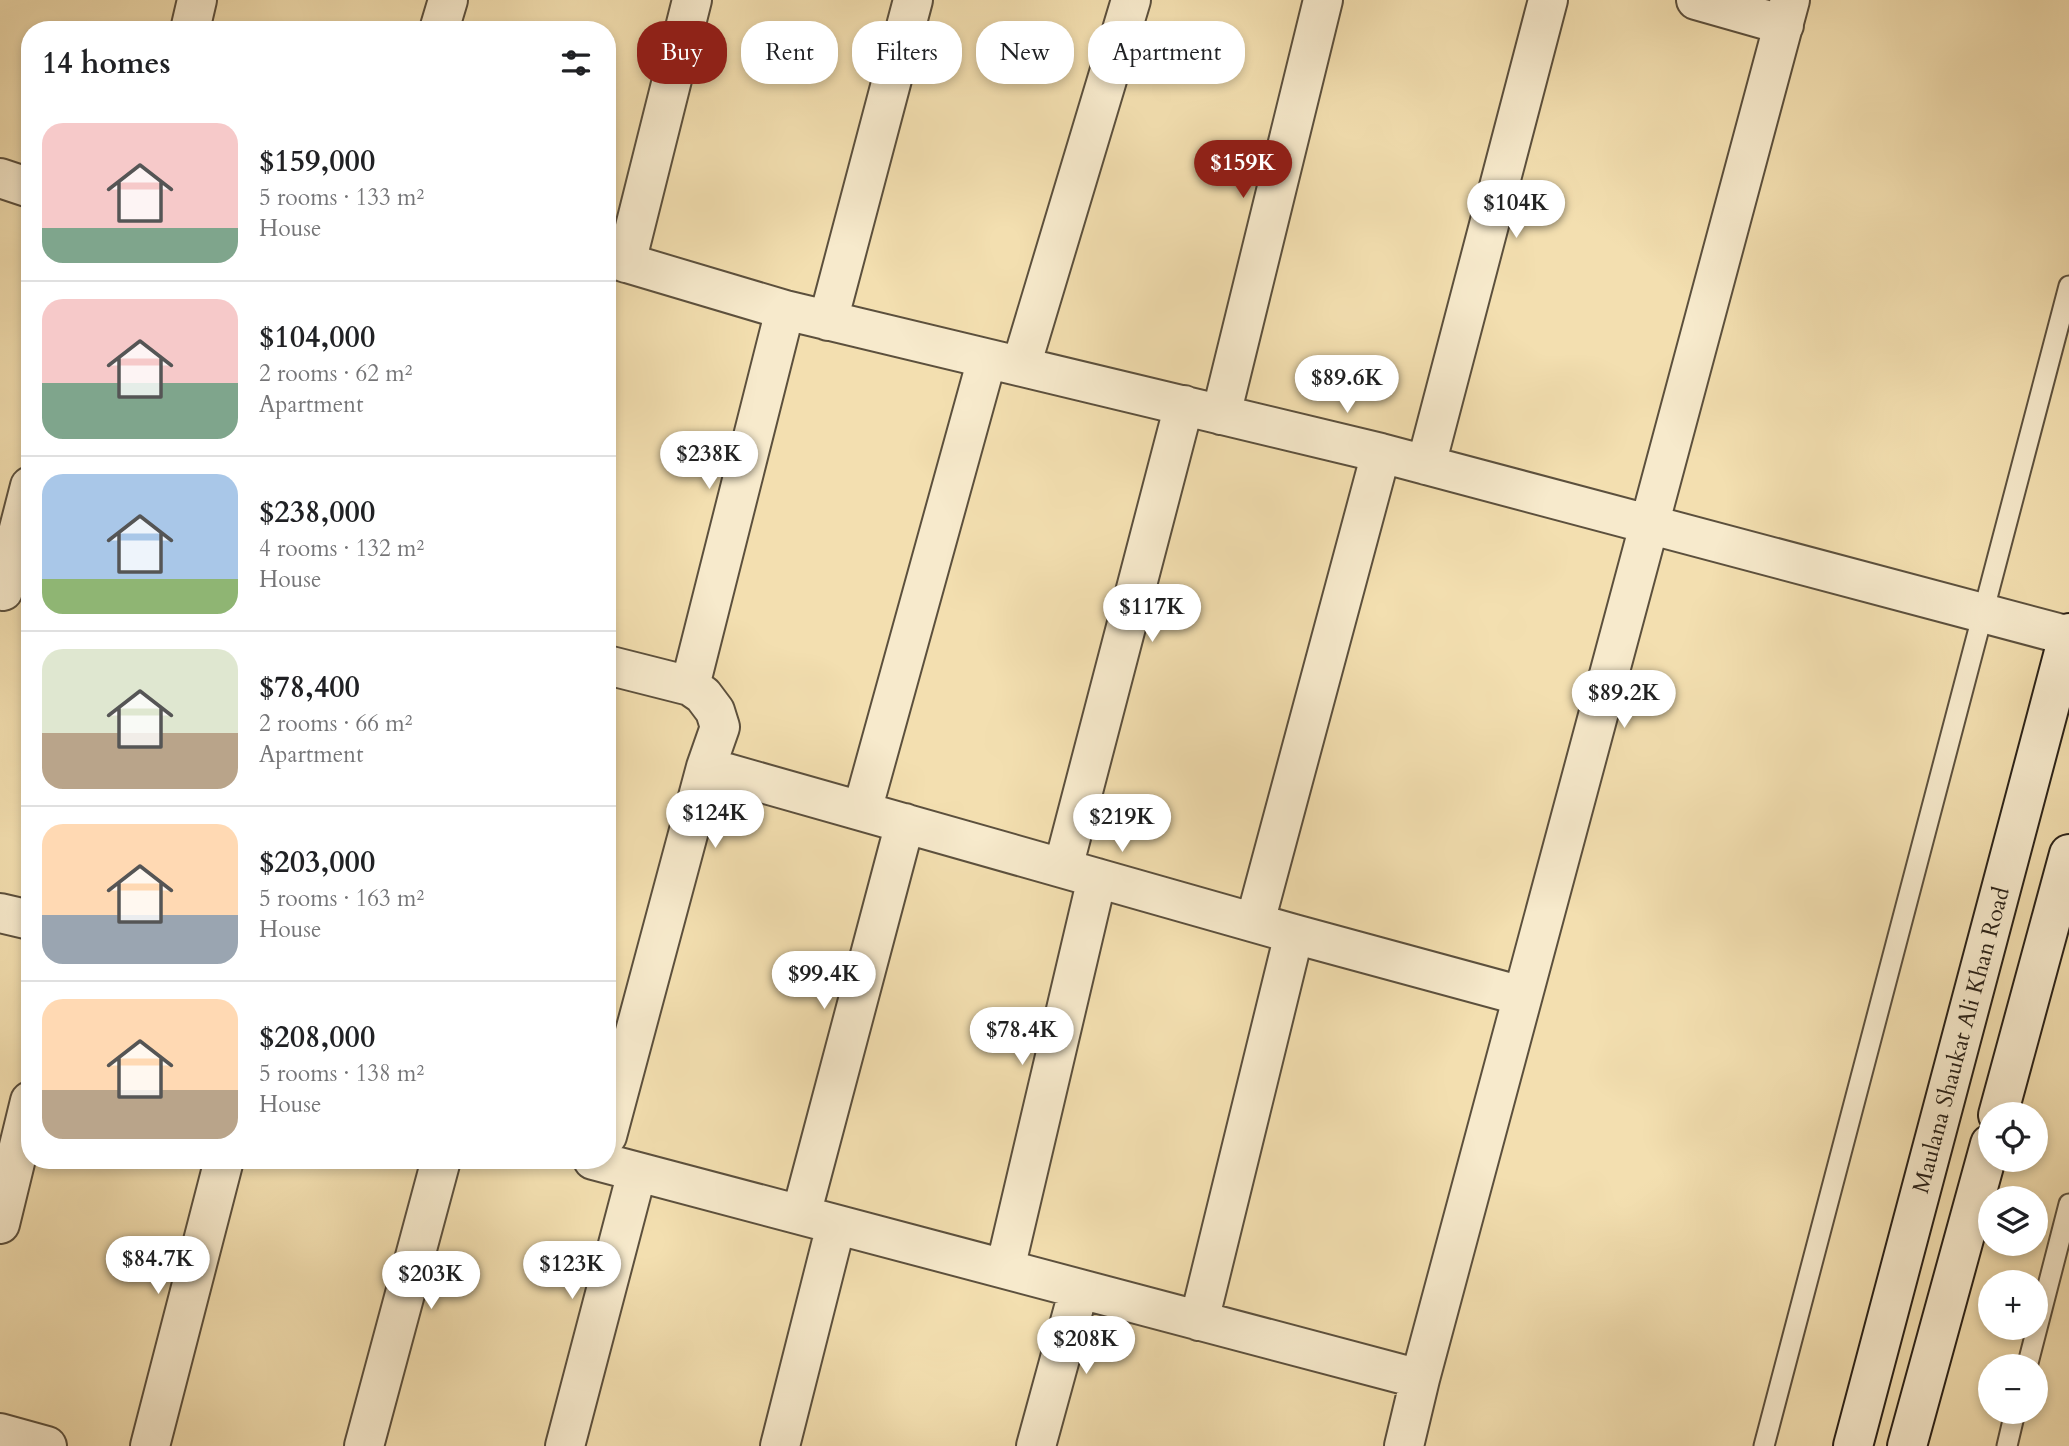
<!DOCTYPE html>
<html lang="en">
<head>
<meta charset="utf-8">
<style>
  :root { --surface:#fff; --page:#f6f6f6; --text:#202124; --muted:#757577; --line:#e0e0e0; --accent:#8f2418 }
  body { margin:0; font-family:Cardo,serif; background:var(--page); color:var(--text); height:100vh; display:flex; flex-direction:column; font-size:26px; white-space:nowrap }
  * { box-sizing:border-box; margin:0 }
  p { font-size:23px; color:var(--muted) }
  .icon { flex:none; width:38px; height:38px; fill:none; stroke:currentColor; stroke-width:2; stroke-linecap:round; stroke-linejoin:round }
  .map { position:relative; flex:1; overflow:hidden }
  .panel { position:absolute; left:21px; top:21px; width:595px; height:1148px; display:flex; flex-direction:column; background:var(--surface); border-radius:28px; box-shadow:0 4px 10px #0003 }
  .panel>* { flex:none }
  .top-card { position:absolute; left:637px; top:21px; width:665px; height:63px; display:flex; gap:14px }
  .fabs { position:absolute; left:1978px; top:1102px; display:grid; gap:14px }
  .fabs a { display:grid; place-items:center; width:70px; height:70px; border-radius:50%; background:var(--surface); box-shadow:0 4px 10px #0003; font-size:35px }
  .price { position:absolute; translate:-50% -60px; padding:0 16px; border-radius:24px; background:#fff; color:#222; font-size:23px; line-height:46px; filter:drop-shadow(0 2px 4px #0008) }
  .price::after { content:''; position:absolute; left:50%; top:42px; width:21px; height:16px; margin-left:-10px; background:inherit; clip-path:polygon(0 0,100% 0,50% 100%) }
  .price.active { background:var(--accent); color:#fff }
  ul { padding:0; list-style:none }
  li { display:flex; align-items:center; gap:21px; height:175px; padding:0 21px }
  li+li { border-top:2px solid var(--line) }
  li span { display:grid; place-items:center; flex:none; width:196px; height:140px; border-radius:21px; color:#555 }
  li>.icon { margin-inline-start:auto }
  span .icon { width:84px; height:84px; fill:#fffc; stroke-width:1 }
  li b { font-size:30px }
  h2 { display:flex; justify-content:space-between; align-items:center; height:84px; padding:0 21px; font-size:30px }
  .pill { padding:0 24px; border-radius:28px; background:var(--surface); box-shadow:0 4px 10px #0003; font-size:24px; line-height:63px }
  .pill.active { background:var(--accent); color:#fff }
  .map>svg:first-child { display:block }
  .lines { fill:none; stroke-linecap:round; stroke-linejoin:round }
  .lane-casing { stroke:#5c503d; stroke-width:23 }
  .street-casing { stroke:#5c503d; stroke-width:42 }
  .secondary-casing { stroke:#2a2117; stroke-width:42 }
  .lane { stroke:#f7eacc; stroke-width:19 }
  .street { stroke:#f7eacc; stroke-width:38 }
  .secondary { stroke:#f7eacc; stroke-width:38 }
  .labels { text-anchor:middle; dominant-baseline:central; stroke-width:5; stroke-linejoin:round; paint-order:stroke }
  .street-label { font-size:23px; fill:#2a2117; stroke:#f7eacc }
</style>
</head>
<body>
<div class="map">
<svg width="2069" height="1446" viewBox="0 0 2069 1446">
  <rect width="100%" height="100%" fill="#f3dfb0"/>
  <filter id="stains"><feTurbulence type="fractalNoise" baseFrequency=".00286" numOctaves="4"/><feColorMatrix values="0 0 0 0 .2 0 0 0 0 .09 0 0 0 0 .02 0 0 0 .5 -.17"/></filter>
  <radialGradient id="worn" r=".72"><stop offset=".6" stop-color="#630" stop-opacity="0"/><stop offset="1" stop-color="#630" stop-opacity=".3"/></radialGradient>
  <g class="lines">
    <g class="lane-casing">
      <path id="lane" d="M2027,1367L2069,1204
        M1764,1446L2069,286
        M2007,1446L2015,1412"/>
    </g>
    <g class="street-casing">
      <path id="street" d="M1696,0L1784,25
        M190,30L197,0
        M439,30L448,0
        M0,178L30,188
        M607,257L785,310L1381,453L2069,636
        M626,263L692,0
        M828,321L913,0
        M1021,366L1131,0
        M1221,415L1323,0
        M1426,465L1548,0
        M3,591L30,486
        M607,665L690,686L703,695L715,711L720,727L706,767L607,1136
        M690,686L785,310
        M706,767L1294,934L1522,996
        M862,811L987,359
        M1063,868L1184,405
        M0,913L30,920
        M1255,922L1381,453
        M593,1160L1420,1379
        M801,1215L905,823
        M0,1224L30,1101
        M1005,1269L1097,878
        M1199,1321L1294,934
        M0,1433L47,1446
        M150,1446L224,1160
        M364,1446L441,1160
        M565,1446L637,1172
        M780,1446L836,1225
        M1036,1446L1079,1289
        M1404,1446L1420,1379L1790,0"/>
    </g>
    <g class="secondary-casing">
      <path id="secondary" d="M1998,1115L2069,854
        M1853,1446L2069,633
        M1907,1446L1990,1144"/>
    </g>
    <use href="#lane" class="lane"/>
    <use href="#street" class="street"/>
    <use href="#secondary" class="secondary"/>
  </g>
  <g class="labels">
    <g class="street-label">
      <text transform="translate(1961 1040) rotate(-75)">Maulana Shaukat Ali Khan Road</text>
    </g>
  </g>
  <rect width="100%" height="100%" filter="url(#stains)"/>
  <rect width="100%" height="100%" fill="url(#worn)"/>
</svg>
<div class="fabs">
<a><svg class="icon" aria-label="locate" viewBox="0 0 24 24"><circle cx="12" cy="12" r="6"/><path d="M12 2v4M12 18v4M2 12h4M18 12h4"/></svg></a>
<a><svg class="icon" aria-label="layers" viewBox="0 0 24 24"><path d="M12 4l9 5-9 5-9-5zM3 14l9 5 9-5"/></svg></a>
<a>+</a>
<a>−</a>
</div>
<b class="price active" style="left:1243px;top:200px">$159K</b>
<b class="price" style="left:1516px;top:240px">$104K</b>
<b class="price" style="left:1347px;top:415px">$89.6K</b>
<b class="price" style="left:709px;top:491px">$238K</b>
<b class="price" style="left:1152px;top:644px">$117K</b>
<b class="price" style="left:1624px;top:730px">$89.2K</b>
<b class="price" style="left:715px;top:850px">$124K</b>
<b class="price" style="left:1122px;top:854px">$219K</b>
<b class="price" style="left:824px;top:1011px">$99.4K</b>
<b class="price" style="left:1022px;top:1067px">$78.4K</b>
<b class="price" style="left:158px;top:1296px">$84.7K</b>
<b class="price" style="left:572px;top:1301px">$123K</b>
<b class="price" style="left:431px;top:1311px">$203K</b>
<b class="price" style="left:1086px;top:1376px">$208K</b>
<div class="top-card">
<a class="pill active">Buy</a>
<a class="pill">Rent</a>
<a class="pill">Filters</a>
<a class="pill">New</a>
<a class="pill">Apartment</a>
</div>
<section class="panel">
<h2>14 homes<svg class="icon" aria-label="filters" viewBox="0 0 24 24"><path d="M4 7h16M4 17h16"/><circle cx="9" cy="7" r="2"/><circle cx="15" cy="17" r="2"/></svg></h2>
<ul>
<li><span style="background:linear-gradient(#f6c9c9 75%,#7fa58c 0)"><svg class="icon" aria-label="home" viewBox="0 0 24 24"><path d="M3 11l9-7 9 7M6 9v11h12V9"/></svg></span><div><b>$159,000</b><p>5 rooms · 133 m²</p><p>House</p></div></li>
<li><span style="background:linear-gradient(#f6c9c9 60%,#7fa58c 0)"><svg class="icon" aria-label="home" viewBox="0 0 24 24"><path d="M3 11l9-7 9 7M6 9v11h12V9"/></svg></span><div><b>$104,000</b><p>2 rooms · 62 m²</p><p>Apartment</p></div></li>
<li><span style="background:linear-gradient(#a9c7e8 75%,#8fb573 0)"><svg class="icon" aria-label="home" viewBox="0 0 24 24"><path d="M3 11l9-7 9 7M6 9v11h12V9"/></svg></span><div><b>$238,000</b><p>4 rooms · 132 m²</p><p>House</p></div></li>
<li><span style="background:linear-gradient(#dfe7d0 60%,#b9a48a 0)"><svg class="icon" aria-label="home" viewBox="0 0 24 24"><path d="M3 11l9-7 9 7M6 9v11h12V9"/></svg></span><div><b>$78,400</b><p>2 rooms · 66 m²</p><p>Apartment</p></div></li>
<li><span style="background:linear-gradient(#ffd9b3 65%,#9aa5b1 0)"><svg class="icon" aria-label="home" viewBox="0 0 24 24"><path d="M3 11l9-7 9 7M6 9v11h12V9"/></svg></span><div><b>$203,000</b><p>5 rooms · 163 m²</p><p>House</p></div></li>
<li><span style="background:linear-gradient(#ffd9b3 65%,#b9a48a 0)"><svg class="icon" aria-label="home" viewBox="0 0 24 24"><path d="M3 11l9-7 9 7M6 9v11h12V9"/></svg></span><div><b>$208,000</b><p>5 rooms · 138 m²</p><p>House</p></div></li>
</ul>
</section>
</div>
</body>
</html>
